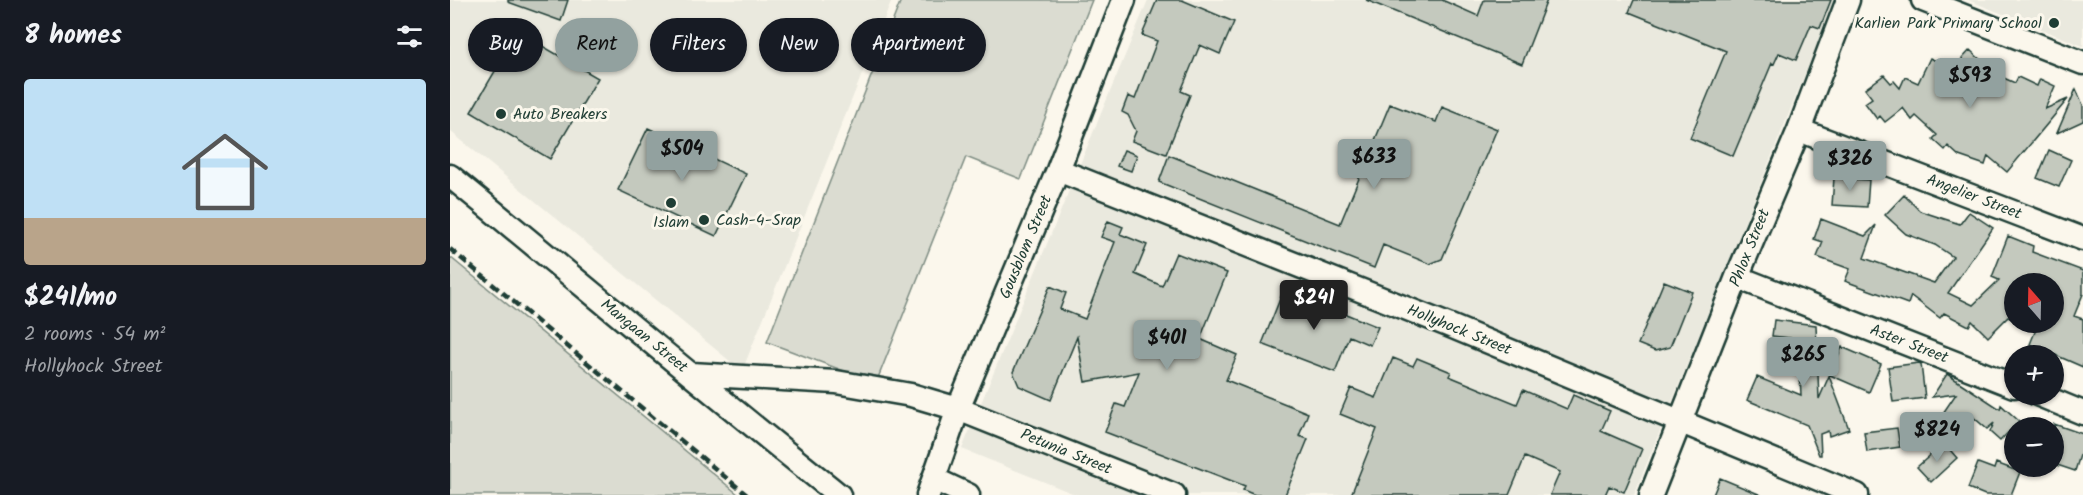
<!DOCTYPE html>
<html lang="en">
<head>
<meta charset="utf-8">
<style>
  :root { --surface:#171b24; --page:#242831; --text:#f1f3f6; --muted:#9ea1a6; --accent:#92a19f }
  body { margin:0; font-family:Kalam,sans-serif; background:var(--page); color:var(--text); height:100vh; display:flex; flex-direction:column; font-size:22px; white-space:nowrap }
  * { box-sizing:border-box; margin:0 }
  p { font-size:20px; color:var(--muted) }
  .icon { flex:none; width:33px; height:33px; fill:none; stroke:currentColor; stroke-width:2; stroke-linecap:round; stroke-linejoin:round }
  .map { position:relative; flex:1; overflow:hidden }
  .panel { display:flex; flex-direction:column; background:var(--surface); width:450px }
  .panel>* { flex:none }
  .hud { position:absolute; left:18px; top:18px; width:570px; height:54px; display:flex; gap:12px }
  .needle { width:39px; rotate:340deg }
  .controls { position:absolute; left:1554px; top:273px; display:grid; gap:12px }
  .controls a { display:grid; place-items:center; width:60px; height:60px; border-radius:50%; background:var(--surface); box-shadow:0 2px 4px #0004; font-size:30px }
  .price { position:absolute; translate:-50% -51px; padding:0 14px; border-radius:6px; background:var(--accent); color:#111; font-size:20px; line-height:39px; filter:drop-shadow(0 2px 3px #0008) }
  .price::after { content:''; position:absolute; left:50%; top:36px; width:18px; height:14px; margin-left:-9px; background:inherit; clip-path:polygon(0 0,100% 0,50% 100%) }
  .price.selected { background:#222; color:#fff }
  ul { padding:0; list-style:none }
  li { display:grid; align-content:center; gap:12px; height:318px; padding:0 24px }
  li span { display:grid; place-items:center; height:186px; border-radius:6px; color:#555 }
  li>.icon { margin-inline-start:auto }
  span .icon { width:108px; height:108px; fill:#fffc; stroke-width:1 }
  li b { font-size:26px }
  h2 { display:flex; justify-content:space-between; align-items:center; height:72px; padding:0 24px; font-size:26px }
  .tag { padding:0 21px; border-radius:27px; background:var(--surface); box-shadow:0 2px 4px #0004; font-size:21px; line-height:54px }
  .tag.selected { background:var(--accent); color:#111 }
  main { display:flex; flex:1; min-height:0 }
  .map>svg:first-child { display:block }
  .built { fill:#eae9de }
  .green { fill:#dbdcd1; stroke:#7d8c82; stroke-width:1.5 }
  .building { fill:#c4c9be; stroke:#1f3d34; stroke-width:1.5 }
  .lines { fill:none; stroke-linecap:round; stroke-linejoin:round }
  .minor-casing { stroke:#1f3d34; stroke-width:27 }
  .minor { stroke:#fbf7ec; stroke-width:22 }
  .rail { stroke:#1f3d34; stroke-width:4.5; stroke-dasharray:9 4.5; stroke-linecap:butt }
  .poi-dot { fill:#1f3d34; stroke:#fbf7ec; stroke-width:2 }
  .labels { text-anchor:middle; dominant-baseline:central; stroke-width:6; stroke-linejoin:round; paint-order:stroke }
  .poi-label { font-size:16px; fill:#1f3d34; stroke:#fbf7ec; text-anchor:start }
  .street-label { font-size:16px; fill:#1f3d34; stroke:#fbf7ec }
</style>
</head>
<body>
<main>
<section class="panel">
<h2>8 homes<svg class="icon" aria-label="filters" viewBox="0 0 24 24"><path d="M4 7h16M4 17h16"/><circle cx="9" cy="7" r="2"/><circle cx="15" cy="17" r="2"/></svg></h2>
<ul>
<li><span style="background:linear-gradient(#bfe0f5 75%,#b9a48a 0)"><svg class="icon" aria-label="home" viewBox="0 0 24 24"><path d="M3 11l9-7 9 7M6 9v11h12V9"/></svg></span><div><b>$241/mo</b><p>2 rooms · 54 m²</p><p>Hollyhock Street</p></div></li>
</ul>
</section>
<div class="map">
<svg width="1633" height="495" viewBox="0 0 1633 495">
  <rect width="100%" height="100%" fill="#fbf7ec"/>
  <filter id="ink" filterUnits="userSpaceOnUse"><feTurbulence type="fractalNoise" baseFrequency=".0167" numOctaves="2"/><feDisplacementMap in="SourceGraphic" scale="12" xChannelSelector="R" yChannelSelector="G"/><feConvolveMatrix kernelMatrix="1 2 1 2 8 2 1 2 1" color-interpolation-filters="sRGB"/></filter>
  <g filter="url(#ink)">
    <path class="built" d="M0,0H442L292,371L0,131Z
      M698,0H1385L1184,495H627L512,449Z
      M1518,0H1633V46Z"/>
    <path class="green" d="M451,0H642L571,179L516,157L426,383L317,342Z
      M0,257L289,495H0Z"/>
    <path class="building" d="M58,0H118L111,21L58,2Z
      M707,0H732L784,22L770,54L750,45L731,91L740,95L716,154L682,141L686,131L678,115L672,112L678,96L685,99L707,41L692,35Z
      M916,0H992L1028,16L1034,0H1097L1072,64Z
      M1184,0H1381L1370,28L1361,25L1346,60L1329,53L1324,64L1322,63L1283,156L1240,138L1276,51L1179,12Z
      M68,32L148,78L100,159L21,112Z
      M1520,50L1535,64L1531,68L1565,83L1568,77L1587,86L1590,79L1605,86L1595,109L1618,99L1557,172L1538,156L1535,165L1509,156L1498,146L1495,150L1483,139L1487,135L1466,116L1462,120L1453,108L1435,122L1430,116L1427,119L1415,103L1422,98L1415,89L1434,75L1441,83L1444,81L1450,88L1455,77L1468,83L1480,58L1503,69Z
      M1626,89L1633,105V121L1607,133Z
      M940,104L986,122L992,107L1047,129L992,259L980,264L933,245L924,268L709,182L719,155L890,224Z
      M198,128L296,174L266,236L168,190Z
      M674,150L687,155L681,171L667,166Z
      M1599,150L1621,160L1609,187L1587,178Z
      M1384,178L1419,180L1417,207L1382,205Z
      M1454,195L1470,211L1510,224L1519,212L1543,228L1498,293L1523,305L1549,280L1542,277L1558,236L1583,246L1582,252L1633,271V294L1624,316L1633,319V367L1580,344L1589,322H1604V284H1564V320L1558,317L1538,337L1522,321L1519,326L1494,313L1490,318L1461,296L1458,304L1395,281L1400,269L1367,257L1373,242L1364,239L1371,219L1415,236L1426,225L1414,258L1484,283L1503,257L1485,245L1456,234L1435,215Z
      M658,221L673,227L670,234L697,245L685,274L712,286L726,253L777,273L750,339L787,355L776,380L858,413L849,436L858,439L835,495H805L793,490L795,486L655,432L666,404L675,407L689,372L635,382L627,337L601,400L569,386L563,372L600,286L616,293L610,309L635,319L665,242L651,237Z
      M1214,281L1242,292L1220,347L1205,351L1188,344Z
      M834,289L928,327L920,345L899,336L885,372L812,344Z
      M1324,320L1366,325L1369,399L1379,376L1399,429L1379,436L1378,431L1370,434L1371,455H1369L1357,425L1297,400L1307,377L1351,395L1348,339L1322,336Z
      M1392,347L1431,364L1419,392L1380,375Z
      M943,358L963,366L967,358L1001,372L999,376L1067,404L1073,390L1117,409L1123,395L1160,411L1151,431L1192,449L1174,492L1159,486L1155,495H1100L1110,472L1075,457L1059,495H901L927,429L890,414L901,388L926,398Z
      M1469,363L1471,364L1475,398L1443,402L1438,367Z
      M1497,374L1550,409L1551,405L1569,421L1550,441L1540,432L1544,423L1537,429L1523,417L1508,440L1476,444L1500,422L1491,416L1506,394L1482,397Z
      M1604,424L1633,434V446L1625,471L1604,464Z
      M1447,428L1450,447L1417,452L1414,432Z
      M1494,443L1507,458L1481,482L1467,467Z
      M1528,463L1544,469L1546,463L1570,472L1561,495H1535L1518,488Z
      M1270,478L1311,495H1263Z"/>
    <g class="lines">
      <g class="minor-casing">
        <path id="minor" d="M1473,0L1633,63
          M1349,130L1633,239
          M608,170L998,325L1407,495
          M0,176C130,282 258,391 389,495
          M1287,277L1564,386
          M241,374L386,382L461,395L508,409L724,495
          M1587,394L1633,413
          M484,479L518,495
          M478,495L508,409L608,170L674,0
          M1201,495L1287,277L1349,130L1398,0"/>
      </g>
      <use href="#minor" class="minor"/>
      <path class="rail" d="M0,249L297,495"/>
    </g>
  </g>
  <g class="poi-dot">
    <circle cx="1604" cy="23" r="6"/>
    <circle cx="51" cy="114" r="6"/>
    <circle cx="221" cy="203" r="6"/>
    <circle cx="254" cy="220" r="6"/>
  </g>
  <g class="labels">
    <g class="poi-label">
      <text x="1592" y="23" text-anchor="end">Karlien Park Primary School</text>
      <text x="63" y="114">Auto Breakers</text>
      <text x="266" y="220">Cash-4-Srap</text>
      <text x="221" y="222" text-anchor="middle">Islam</text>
    </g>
    <g class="street-label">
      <text transform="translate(1524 197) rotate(21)">Angelier Street</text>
      <text transform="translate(576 247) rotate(-67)">Gousblom Street</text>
      <text transform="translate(1300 248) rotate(-68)">Phlox Street</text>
      <text transform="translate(1009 330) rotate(22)">Hollyhock Street</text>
      <text transform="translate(194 336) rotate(39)">Mangaan Street</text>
      <text transform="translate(1459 344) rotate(21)">Aster Street</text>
      <text transform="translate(616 452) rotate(22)">Petunia Street</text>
    </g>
  </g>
</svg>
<div class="controls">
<a><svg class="needle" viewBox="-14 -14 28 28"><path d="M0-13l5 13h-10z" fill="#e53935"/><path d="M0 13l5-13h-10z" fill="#9ea1a6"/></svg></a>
<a>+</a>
<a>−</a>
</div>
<b class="price" style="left:1520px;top:109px">$593</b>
<b class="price" style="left:232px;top:182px">$504</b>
<b class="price" style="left:924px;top:190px">$633</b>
<b class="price" style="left:1400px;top:192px">$326</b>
<b class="price selected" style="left:864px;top:331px">$241</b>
<b class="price" style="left:717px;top:371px">$401</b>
<b class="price" style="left:1353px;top:388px">$265</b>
<b class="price" style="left:1487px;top:463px">$824</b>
<div class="hud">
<a class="tag">Buy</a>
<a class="tag selected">Rent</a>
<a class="tag">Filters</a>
<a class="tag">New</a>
<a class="tag">Apartment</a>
</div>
</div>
</main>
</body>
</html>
